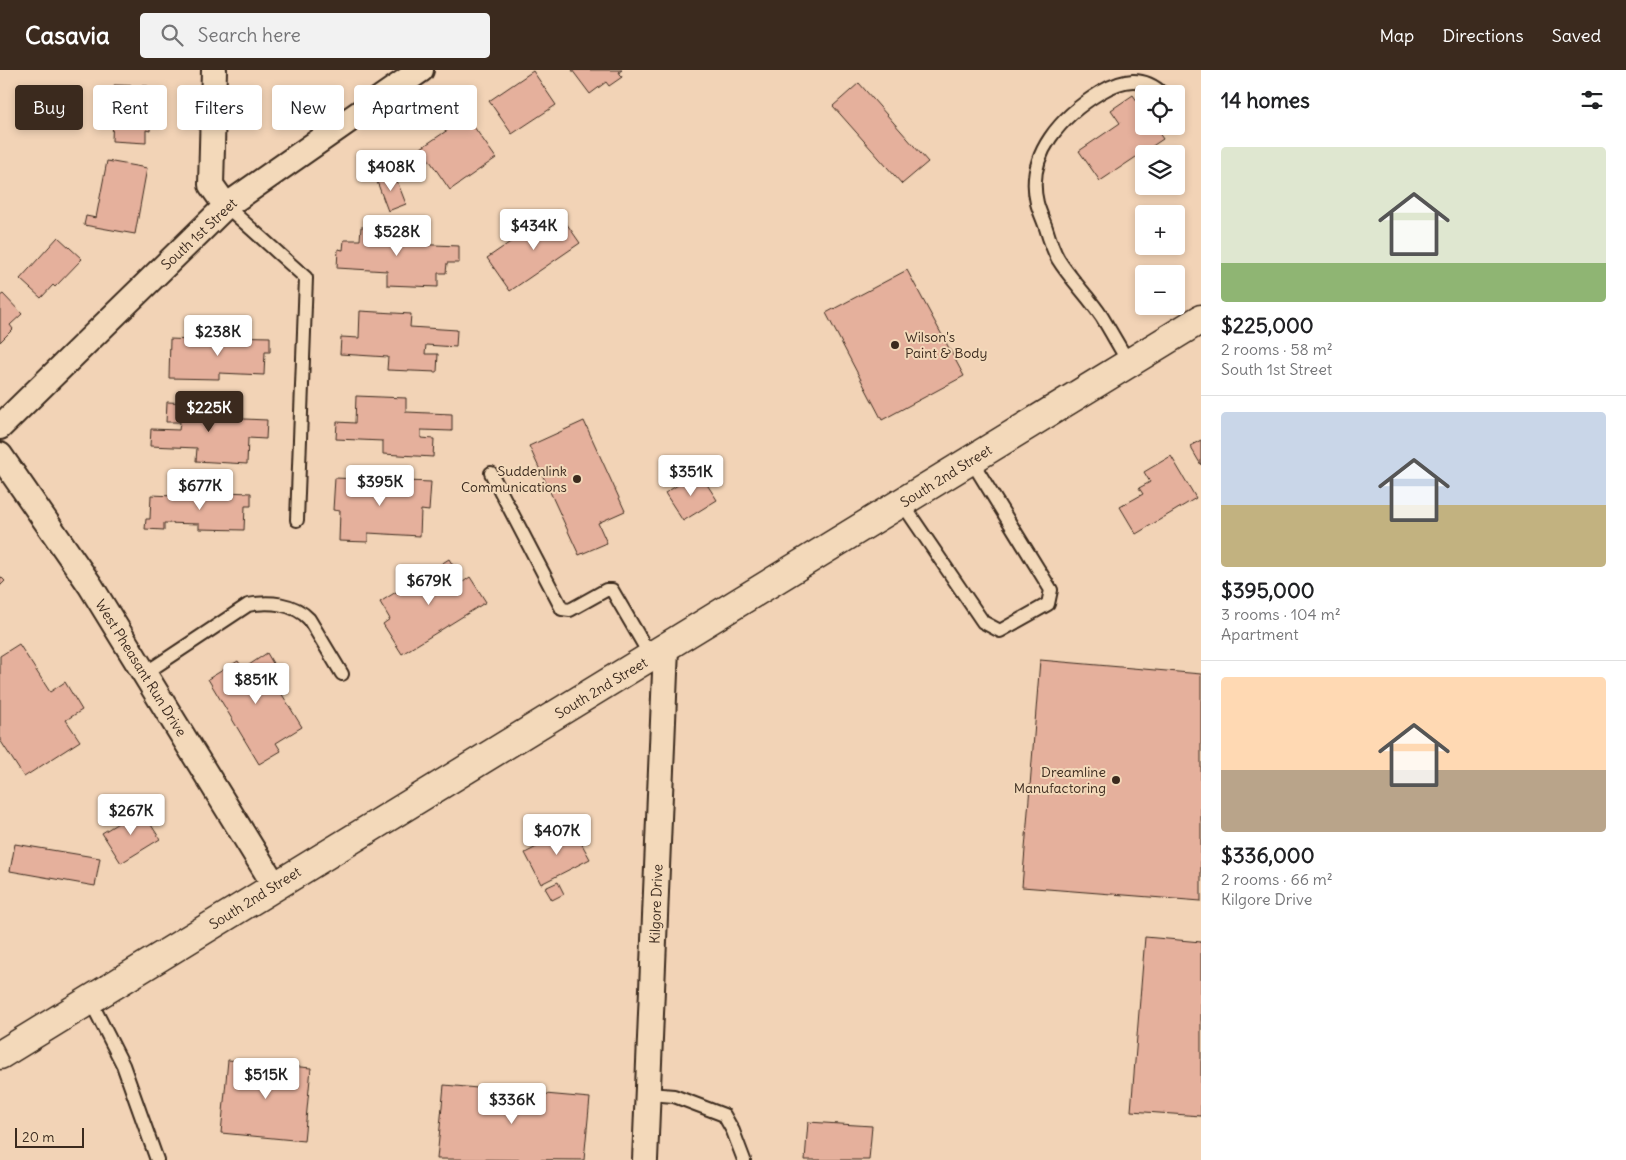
<!DOCTYPE html>
<html lang="en">
<head>
<meta charset="utf-8">
<style>
  :root { --surface:#fff; --page:#f2f2f2; --text:#202124; --muted:#757577; --line:#e0e0e0; --accent:#3b2a1e }
  body { margin:0; font-family:Delius,sans-serif; background:var(--page); color:var(--text); height:100vh; display:flex; flex-direction:column; font-size:19px; white-space:nowrap }
  * { box-sizing:border-box; margin:0 }
  p { font-size:16px; color:var(--muted) }
  .icon { flex:none; width:28px; height:28px; fill:none; stroke:currentColor; stroke-width:2; stroke-linecap:round; stroke-linejoin:round }
  .map { position:relative; flex:1; overflow:hidden }
  .drawer { display:flex; flex-direction:column; background:var(--surface); width:425px }
  .drawer>* { flex:none }
  .top-card { position:absolute; left:15px; top:15px; width:475px; height:45px; display:flex; gap:10px }
  .tools { position:absolute; left:1135px; top:15px; display:grid; gap:10px }
  .tools a { display:grid; place-items:center; width:50px; height:50px; border-radius:5px; background:var(--surface); box-shadow:0 2px 8px #0003; font-size:25px }
  .scale { position:absolute; left:15px; bottom:12px; width:69px; box-sizing:border-box; padding-left:5px; border:2px solid #3b2a1e; border-top:0; font-size:14px; line-height:18px; white-space:nowrap; color:#3b2a1e; -webkit-text-stroke:4px #f3d9ba; paint-order:stroke }
  .price { position:absolute; translate:-50% -42px; padding:0 11px; border-radius:5px; background:#fff; color:#222; font-size:16px; line-height:32px; filter:drop-shadow(0 1px 2px #0008) }
  .price::after { content:''; position:absolute; left:50%; top:30px; width:15px; height:11px; margin-left:-8px; background:inherit; clip-path:polygon(0 0,100% 0,50% 100%) }
  .price.active { background:var(--accent); color:#fff }
  ul { padding:0; list-style:none }
  li { display:grid; align-content:center; gap:10px; height:265px; padding:0 20px }
  li+li { border-top:1px solid var(--line) }
  li span { display:grid; place-items:center; height:155px; border-radius:5px; color:#555 }
  li>.icon { margin-inline-start:auto }
  span .icon { width:90px; height:90px; fill:#fffc; stroke-width:1 }
  li b { font-size:21px }
  h2 { display:flex; justify-content:space-between; align-items:center; height:60px; padding:0 20px; font-size:21px }
  .tag { padding:0 18px; border-radius:5px; background:var(--surface); box-shadow:0 2px 8px #0003; font-size:18px; line-height:45px }
  .tag.active { background:var(--accent); color:#fff }
  header { display:flex; align-items:center; gap:30px; box-sizing:border-box; height:70px; padding:0 25px; background:var(--accent); color:#fff }
  header strong { font-size:24px }
  nav { display:flex; gap:28px; margin-inline-start:auto; font-size:18px }
  .search { width:350px; height:45px; background:var(--page); display:flex; align-items:center; gap:12px; box-sizing:border-box; padding:0 18px; border-radius:5px; color:var(--muted); font-size:19px }
  main { display:flex; flex:1; min-height:0 }
  .map>svg:first-child { display:block }
  .building { fill:#e5b09c; stroke:#3b2a1e }
  .lines { fill:none; stroke-linecap:round; stroke-linejoin:round }
  .lane-casing { stroke:#3b2a1e; stroke-width:16 }
  .street-casing { stroke:#3b2a1e; stroke-width:28 }
  .secondary-casing { stroke:#3b2a1e; stroke-width:31 }
  .lane { stroke:#f3d9ba; stroke-width:12 }
  .street { stroke:#f3d9ba; stroke-width:24 }
  .secondary { stroke:#f3d9ba; stroke-width:28 }
  .poi-dot { fill:#3b2a1e; stroke:#f3d9ba; stroke-width:2 }
  .labels { text-anchor:middle; dominant-baseline:central; stroke-width:4; stroke-linejoin:round; paint-order:stroke }
  .street-label { font-size:14px; fill:#3b2a1e; stroke:#f3d9ba }
  .poi-label { font-size:14px; fill:#3b2a1e; stroke:#f3d9ba; text-anchor:end }
</style>
</head>
<body>
<header>
<strong>Casavia</strong>
<div class="search"><svg class="icon" aria-label="search" viewBox="0 0 24 24"><circle cx="10" cy="10" r="6"/><path d="M15 15l6 6"/></svg>Search here</div>
<nav><a>Map</a><a>Directions</a><a>Saved</a></nav>
</header>
<main>
<div class="map">
<svg width="1201" height="1090" viewBox="0 0 1201 1090">
  <rect width="100%" height="100%" fill="#f2d3b6"/>
  <filter id="ink" filterUnits="userSpaceOnUse"><feTurbulence type="fractalNoise" baseFrequency=".02" numOctaves="2"/><feDisplacementMap in="SourceGraphic" scale="10" xChannelSelector="R" yChannelSelector="G"/><feConvolveMatrix kernelMatrix="1 2 1 2 8 2 1 2 1" color-interpolation-filters="sRGB"/></filter>
  <g filter="url(#ink)">
    <path class="building" d="M572,0H622L619,2L622,7L609,16L606,12L590,24Z
      M533,1L556,35L512,64L489,31Z
      M859,13L928,92L902,114L833,36Z
      M114,15L148,16V33H151L150,61L146,60V73L112,71Z
      M1133,25L1144,41V56H1154L1163,69L1100,111L1079,81L1120,53L1111,40Z
      M467,47L496,88L450,120L421,78Z
      M107,91L147,98L135,164L84,155L86,146L96,148Z
      M394,103L406,134L388,141L376,109Z
      M557,140L580,173L510,221L487,188Z
      M361,157L410,158V174L459,176V193H447L446,203H438V217L387,215V201L337,198L338,179L343,180L344,170H360Z
      M58,167L82,189L55,217L53,215L41,228L20,209Z
      M907,200L964,306L882,350L826,243Z
      M3,224L22,244L10,255L13,259L0,272V226Z
      M360,241L411,244L410,257L457,260L456,277L426,275L425,284H438L437,302L387,300L388,287L340,284L341,267L359,268Z
      M220,266L270,267V282H265L264,305L219,303V309L169,308L170,269L219,271Z
      M356,326L406,328V342L452,344V361L421,360V368L434,369L433,387L383,384V371L336,369L337,352L355,353Z
      M167,332L221,334V348L267,350L266,369L248,368L247,394L196,391L197,378L150,376L151,359L179,360L180,352H166Z
      M584,351L625,441L598,453L607,473L579,485L529,376Z
      M1201,370V395L1190,376Z
      M1171,386L1196,428L1136,464L1120,437L1143,424L1139,418L1150,412L1144,402Z
      M699,402L717,430L683,451L665,423Z
      M335,408L431,412L429,441L421,440L420,466L368,463V472L339,471L340,441L333,440Z
      M197,421L251,423V436H245L244,460L199,459V454L164,453V460L145,459L146,449H150L151,425L197,427Z
      M449,489L463,512L470,507L486,532L402,584L383,554L390,549L380,532Z
      M0,506L5,511L0,516Z
      M19,574L50,622L65,612L82,640L66,650L80,671L24,707L0,670V586Z
      M267,583L282,609L275,613L302,657L276,673L281,681L259,694L208,609L238,591L243,599Z
      M1040,590L1201,604V831L1022,817Z
      M141,739L160,769L121,793L102,763Z
      M573,758L590,789L541,814L525,783Z
      M15,774L100,788L95,816L10,801Z
      M558,812L564,824L552,830L545,818Z
      M1145,867L1201,872V1046L1131,1041Z
      M228,990L311,998L304,1071L221,1063Z
      M444,1015L590,1028L584,1090L437,1089Z
      M808,1052L872,1056L869,1090H805Z"/>
    <g class="lines">
      <g class="lane-casing">
        <path id="lane" d="M226,136L306,208L297,450
          M1129,293C1120,278 1111,262 1102,247C1089,227 1071,210 1058,189C1053,180 1049,168 1046,158C1043,149 1039,141 1037,133C1025,84 1063,45 1101,22C1123,9 1143,5 1163,24
          M491,403L562,539L570,540L606,520H612L651,587
          M902,433L983,552L1000,561L1048,534L1051,520L971,390
          M144,604L248,535C269,531 294,533 309,549L342,604
          M90,930L123,995L157,1090
          M649,1024L674,1026L724,1045L733,1061L744,1090"/>
      </g>
      <g class="street-casing">
        <path id="street" d="M214,0L211,115L226,136
          M0,357L226,136L421,0
          M0,385L90,515L275,816
          M645,1090L666,578"/>
      </g>
      <g class="secondary-casing">
        <path id="secondary" d="M0,985L1201,249"/>
      </g>
      <use href="#lane" class="lane"/>
      <use href="#street" class="street"/>
      <use href="#secondary" class="secondary"/>
    </g>
  </g>
  <g class="poi-dot">
    <circle cx="895" cy="275" r="5"/>
    <circle cx="577" cy="409" r="5"/>
    <circle cx="1116" cy="710" r="5"/>
  </g>
  <g class="labels">
    <g class="street-label">
      <text transform="translate(199 164) rotate(-43)">South 1st Street</text>
      <text transform="translate(946 406) rotate(-32)">South 2nd Street</text>
      <text transform="translate(141 598) rotate(58)">West Pheasant Run Drive</text>
      <text transform="translate(601 618) rotate(-31)">South 2nd Street</text>
      <text transform="translate(255 828) rotate(-32)">South 2nd Street</text>
      <text transform="translate(656 834) rotate(-88)">Kilgore Drive</text>
    </g>
    <g class="poi-label">
      <text x="905" y="267" text-anchor="start">Wilson's<tspan x="905" dy="16">Paint &amp; Body</tspan></text>
      <text x="567" y="401">Suddenlink<tspan x="567" dy="16">Communications</tspan></text>
      <text x="1106" y="702">Dreamline<tspan x="1106" dy="16">Manufactoring</tspan></text>
    </g>
  </g>
</svg>
<div class="tools">
<a><svg class="icon" aria-label="locate" viewBox="0 0 24 24"><circle cx="12" cy="12" r="6"/><path d="M12 2v4M12 18v4M2 12h4M18 12h4"/></svg></a>
<a><svg class="icon" aria-label="layers" viewBox="0 0 24 24"><path d="M12 4l9 5-9 5-9-5zM3 14l9 5 9-5"/></svg></a>
<a>+</a>
<a>−</a>
</div>
<div class="scale">20 m</div>
<b class="price" style="left:391px;top:122px">$408K</b>
<b class="price" style="left:534px;top:181px">$434K</b>
<b class="price" style="left:397px;top:187px">$528K</b>
<b class="price" style="left:218px;top:287px">$238K</b>
<b class="price active" style="left:209px;top:363px">$225K</b>
<b class="price" style="left:691px;top:427px">$351K</b>
<b class="price" style="left:380px;top:437px">$395K</b>
<b class="price" style="left:200px;top:441px">$677K</b>
<b class="price" style="left:429px;top:536px">$679K</b>
<b class="price" style="left:256px;top:635px">$851K</b>
<b class="price" style="left:131px;top:766px">$267K</b>
<b class="price" style="left:557px;top:786px">$407K</b>
<b class="price" style="left:266px;top:1030px">$515K</b>
<b class="price" style="left:512px;top:1055px">$336K</b>
<div class="top-card">
<a class="tag active">Buy</a>
<a class="tag">Rent</a>
<a class="tag">Filters</a>
<a class="tag">New</a>
<a class="tag">Apartment</a>
</div>
</div>
<section class="drawer">
<h2>14 homes<svg class="icon" aria-label="filters" viewBox="0 0 24 24"><path d="M4 7h16M4 17h16"/><circle cx="9" cy="7" r="2"/><circle cx="15" cy="17" r="2"/></svg></h2>
<ul>
<li><span style="background:linear-gradient(#dfe7d0 75%,#8fb573 0)"><svg class="icon" aria-label="home" viewBox="0 0 24 24"><path d="M3 11l9-7 9 7M6 9v11h12V9"/></svg></span><div><b>$225,000</b><p>2 rooms · 58 m²</p><p>South 1st Street</p></div></li>
<li><span style="background:linear-gradient(#c9d6e8 60%,#c2b280 0)"><svg class="icon" aria-label="home" viewBox="0 0 24 24"><path d="M3 11l9-7 9 7M6 9v11h12V9"/></svg></span><div><b>$395,000</b><p>3 rooms · 104 m²</p><p>Apartment</p></div></li>
<li><span style="background:linear-gradient(#ffd9b3 60%,#b9a48a 0)"><svg class="icon" aria-label="home" viewBox="0 0 24 24"><path d="M3 11l9-7 9 7M6 9v11h12V9"/></svg></span><div><b>$336,000</b><p>2 rooms · 66 m²</p><p>Kilgore Drive</p></div></li>
</ul>
</section>
</main>
</body>
</html>
